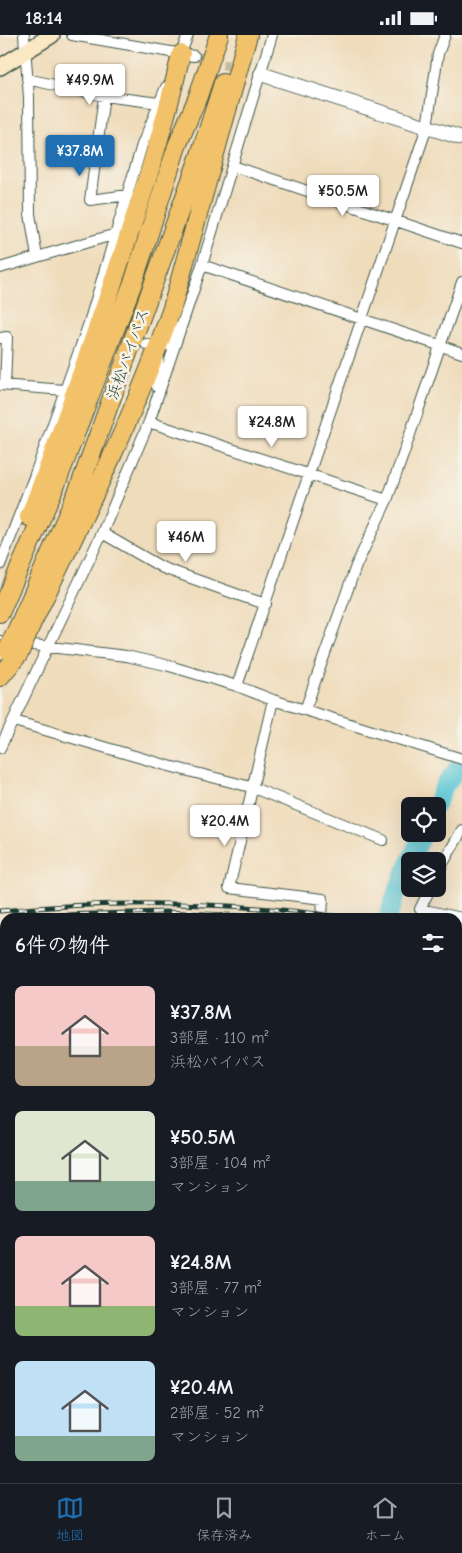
<!DOCTYPE html>
<html lang="ja">
<head>
<meta charset="utf-8">
<style>
  :root { --surface:#171b24; --page:#20242c; --text:#f1f3f6; --muted:#9ea1a6; --line:#363941; --accent:#1f6fb2 }
  body { margin:0; font-family:"Comic Neue","Klee One",sans-serif; background:var(--page); color:var(--text); height:100vh; display:flex; flex-direction:column; font-size:19px; white-space:nowrap }
  * { box-sizing:border-box; margin:0 }
  p { font-size:16px; color:var(--muted) }
  .icon { flex:none; width:28px; height:28px; fill:none; stroke:currentColor; stroke-width:2; stroke-linecap:round; stroke-linejoin:round }
  .map { position:relative; flex:1; overflow:hidden }
  .details { position:absolute; left:0px; top:878px; width:462px; height:571px; display:flex; flex-direction:column; background:var(--surface); border-radius:15px 15px 0 0; box-shadow:0 5px 20px #0002 }
  .details>* { flex:none }
  .controls { position:absolute; left:401px; top:762px; display:grid; gap:10px }
  .controls a { display:grid; place-items:center; width:45px; height:45px; border-radius:8px; background:var(--surface); box-shadow:0 5px 20px #0002; font-size:25px }
  .price { position:absolute; translate:-50% -42px; padding:0 11px; border-radius:5px; background:#fff; color:#222; font-size:16px; line-height:32px; filter:drop-shadow(0 1px 2px #0008) }
  .price::after { content:''; position:absolute; left:50%; top:30px; width:15px; height:11px; margin-left:-8px; background:inherit; clip-path:polygon(0 0,100% 0,50% 100%) }
  .price.current { background:var(--accent); color:#fff }
  ul { padding:0; list-style:none }
  li { display:flex; align-items:center; gap:15px; height:125px; padding:0 15px }
  li span { display:grid; place-items:center; flex:none; width:140px; height:100px; border-radius:8px; color:#555 }
  li>.icon { margin-inline-start:auto }
  span .icon { width:60px; height:60px; fill:#fffc; stroke-width:1 }
  li b { font-size:21px }
  h2 { display:flex; justify-content:space-between; align-items:center; height:60px; padding:0 15px; font-size:21px }
  .status { display:flex; justify-content:space-between; align-items:center; height:35px; padding:0 25px; background:var(--surface); direction:ltr }
  .status svg { height:14px; fill:currentColor }
  .dock { display:flex; justify-content:space-around; align-items:center; height:70px; border-top:1px solid var(--line); background:var(--surface); font-size:14px; color:var(--muted) }
  .dock a { display:grid; justify-items:center; gap:2px }
  .dock .current { color:var(--accent) }
  .map>svg:first-child { display:block }
  .lines { fill:none; stroke-linecap:round; stroke-linejoin:round }
  .stream { stroke:#5cc7d6; stroke-width:3 }
  .river { stroke:#5cc7d6; stroke-width:19 }
  .minor-tunnel { stroke:#c5bca0; stroke-width:10; stroke-dasharray:10 5; stroke-linecap:butt }
  .minor-casing { stroke:#3e5548; stroke-width:12 }
  .tertiary-casing { stroke:#3e5548; stroke-width:16 }
  .secondary-casing { stroke:#3e5548; stroke-width:18 }
  .trunk-casing { stroke:#3e5548; stroke-width:20 }
  .minor { stroke:#fff; stroke-width:10 }
  .tertiary { stroke:#fff; stroke-width:14 }
  .secondary { stroke:#fae7c3; stroke-width:15 }
  .trunk { stroke:#f2c26a; stroke-width:18 }
  .rail-casing { stroke:#1f3d34; stroke-width:5 }
  .rail { stroke:#f7f3e8; stroke-width:3; stroke-dasharray:9; stroke-linecap:butt }
  .trunk-bridge-casing { stroke:#3e5548; stroke-width:20; stroke-linecap:butt }
  .trunk-bridge { stroke:#f2c26a; stroke-width:18 }
  .labels { text-anchor:middle; dominant-baseline:central; stroke-width:5; stroke-linejoin:round; paint-order:stroke }
  .street-label { font-size:16px; fill:#1f3d34; stroke:#f7f3e8 }
</style>
</head>
<body>
<div class="status"><b>18:14</b><svg viewBox="0 0 49 12"><path d="M0 12V9h3v3zM5 12V6h3v6zM10 12V3h3v9zM15 12V0h3v12zM26 1h20v11H26zM47 4h2v5h-2z"/></svg></div>
<div class="map">
<svg width="462" height="1448" viewBox="0 0 462 1448">
  <rect width="100%" height="100%" fill="#f7f3e8"/>
  <filter id="ink" filterUnits="userSpaceOnUse"><feTurbulence type="fractalNoise" baseFrequency=".02" numOctaves="2"/><feDisplacementMap in="SourceGraphic" scale="10" xChannelSelector="R" yChannelSelector="G"/><feConvolveMatrix kernelMatrix="1 2 1 2 8 2 1 2 1" color-interpolation-filters="sRGB"/></filter>
  <filter id="wash" filterUnits="userSpaceOnUse"><feTurbulence type="fractalNoise" baseFrequency=".0096" numOctaves="4" result="noise"/><feDisplacementMap in="SourceGraphic" scale="20" xChannelSelector="R" yChannelSelector="G"/><feGaussianBlur stdDeviation="1.12" result="paint"/><feColorMatrix in="noise" values="0 0 0 0 0 0 0 0 0 0 0 0 0 0 0 0 0 1.4 0 .05"/><feComposite in="paint" operator="in"/></filter>
  <g filter="url(#wash)">
    <rect width="100%" height="100%" fill="#efdcbb"/>
    <g class="lines">
      <path class="stream" d="M0,1271L5,1257"/>
      <path class="river" d="M435,771L445,750L462,728
        M410,826L423,799
        M388,882L400,849L410,827
        M184,1448L186,1444"/>
    </g>
  </g>
  <g filter="url(#ink)">
    <g class="lines">
      <path class="minor-tunnel" d="M194,21L250,37"/>
      <g class="minor-casing">
        <path id="minor" d="M24,0L29,62L30,179L37,222L116,199
          M72,0L194,21
          M179,23L188,0
          M27,44L104,61L159,68
          M104,61L90,165L128,160
          M233,131L462,208
          M202,230L462,318
          M0,233L37,222
          M0,303L7,302L5,350
          M146,309L158,313L167,310L176,293
          M0,350L65,355
          M157,352L159,319
          M149,387L387,465
          M102,498L163,533L247,563L266,569
          M0,530L34,442L89,288L142,110L166,52
          M0,606L126,621L166,630L237,651L273,665L462,724
          M237,651L427,92L438,19L445,0
          M273,665L229,853L323,864L322,882
          M305,675L356,531L387,465L403,420L462,247
          M14,686L169,731L251,752L383,805
          M0,713L102,498L149,387L202,230L272,0
          M438,837L462,795
          M430,854L420,874L462,883
          M458,1015L462,1016
          M458,1068L462,1056
          M0,1113L5,1114
          M458,1276L462,1277
          M0,1285L5,1271
          M458,1372L462,1360
          M0,1375L5,1399
          M16,1444L17,1448
          M435,1444L447,1448
          M151,1448L152,1444
          M322,1448L324,1444"/>
      </g>
      <g class="tertiary-casing">
        <path id="tertiary" d="M261,39L462,103"/>
      </g>
      <g class="secondary-casing">
        <path id="secondary" d="M0,32L52,0"/>
      </g>
      <g class="trunk-casing">
        <path id="trunk" d="M29,482C57,413 80,341 105,271C133,188 162,105 181,19
          M0,578L57,447L134,245L177,111L197,64L219,0
          M19,590L79,453L200,120L223,48
          M31,590C82,486 134,382 172,273L248,0
          M0,642L19,619"/>
      </g>
      <use href="#minor" class="minor"/>
      <use href="#tertiary" class="tertiary"/>
      <use href="#secondary" class="secondary"/>
      <use href="#trunk" class="trunk"/>
      <g class="rail-casing">
        <path id="rail" d="M0,876C114,865 228,866 341,882
          M26,881L165,877L263,882
          M458,900L462,901
          M458,908L462,909"/>
      </g>
      <use href="#rail" class="rail"/>
      <g class="trunk-bridge-casing">
        <path id="trunk-bridge" d="M7,615L19,590
          M19,619L31,590"/>
      </g>
      <use href="#trunk-bridge" class="trunk-bridge"/>
    </g>
  </g>
  <g class="labels">
    <g class="street-label">
      <text transform="translate(128 319) rotate(-70)">浜松バイパス</text>
    </g>
  </g>
</svg>
<div class="controls">
<a><svg class="icon" aria-label="locate" viewBox="0 0 24 24"><circle cx="12" cy="12" r="6"/><path d="M12 2v4M12 18v4M2 12h4M18 12h4"/></svg></a>
<a><svg class="icon" aria-label="layers" viewBox="0 0 24 24"><path d="M12 4l9 5-9 5-9-5zM3 14l9 5 9-5"/></svg></a>
</div>
<b class="price" style="left:90px;top:71px">¥49.9M</b>
<b class="price current" style="left:80px;top:142px">¥37.8M</b>
<b class="price" style="left:343px;top:182px">¥50.5M</b>
<b class="price" style="left:272px;top:413px">¥24.8M</b>
<b class="price" style="left:186px;top:528px">¥46M</b>
<b class="price" style="left:225px;top:812px">¥20.4M</b>
<section class="details">
<h2>6件の物件<svg class="icon" aria-label="filters" viewBox="0 0 24 24"><path d="M4 7h16M4 17h16"/><circle cx="9" cy="7" r="2"/><circle cx="15" cy="17" r="2"/></svg></h2>
<ul>
<li><span style="background:linear-gradient(#f6c9c9 60%,#b9a48a 0)"><svg class="icon" aria-label="home" viewBox="0 0 24 24"><path d="M3 11l9-7 9 7M6 9v11h12V9"/></svg></span><div><b>¥37.8M</b><p>3部屋 · 110 m²</p><p>浜松バイパス</p></div></li>
<li><span style="background:linear-gradient(#dfe7d0 70%,#7fa58c 0)"><svg class="icon" aria-label="home" viewBox="0 0 24 24"><path d="M3 11l9-7 9 7M6 9v11h12V9"/></svg></span><div><b>¥50.5M</b><p>3部屋 · 104 m²</p><p>マンション</p></div></li>
<li><span style="background:linear-gradient(#f6c9c9 70%,#8fb573 0)"><svg class="icon" aria-label="home" viewBox="0 0 24 24"><path d="M3 11l9-7 9 7M6 9v11h12V9"/></svg></span><div><b>¥24.8M</b><p>3部屋 · 77 m²</p><p>マンション</p></div></li>
<li><span style="background:linear-gradient(#bfe0f5 75%,#7fa58c 0)"><svg class="icon" aria-label="home" viewBox="0 0 24 24"><path d="M3 11l9-7 9 7M6 9v11h12V9"/></svg></span><div><b>¥20.4M</b><p>2部屋 · 52 m²</p><p>マンション</p></div></li>
</ul>
</section>
</div>
<nav class="dock">
<a class="current"><svg class="icon" aria-label="map" viewBox="0 0 24 24"><path d="M3 6l6-2 6 2 6-2v14l-6 2-6-2-6 2zM9 4v14M15 6v14"/></svg>地図</a>
<a><svg class="icon" aria-label="saved" viewBox="0 0 24 24"><path d="M7 4h10v16l-5-4-5 4z"/></svg>保存済み</a>
<a><svg class="icon" aria-label="home" viewBox="0 0 24 24"><path d="M3 11l9-7 9 7M6 9v11h12V9"/></svg>ホーム</a>
</nav>
</body>
</html>
